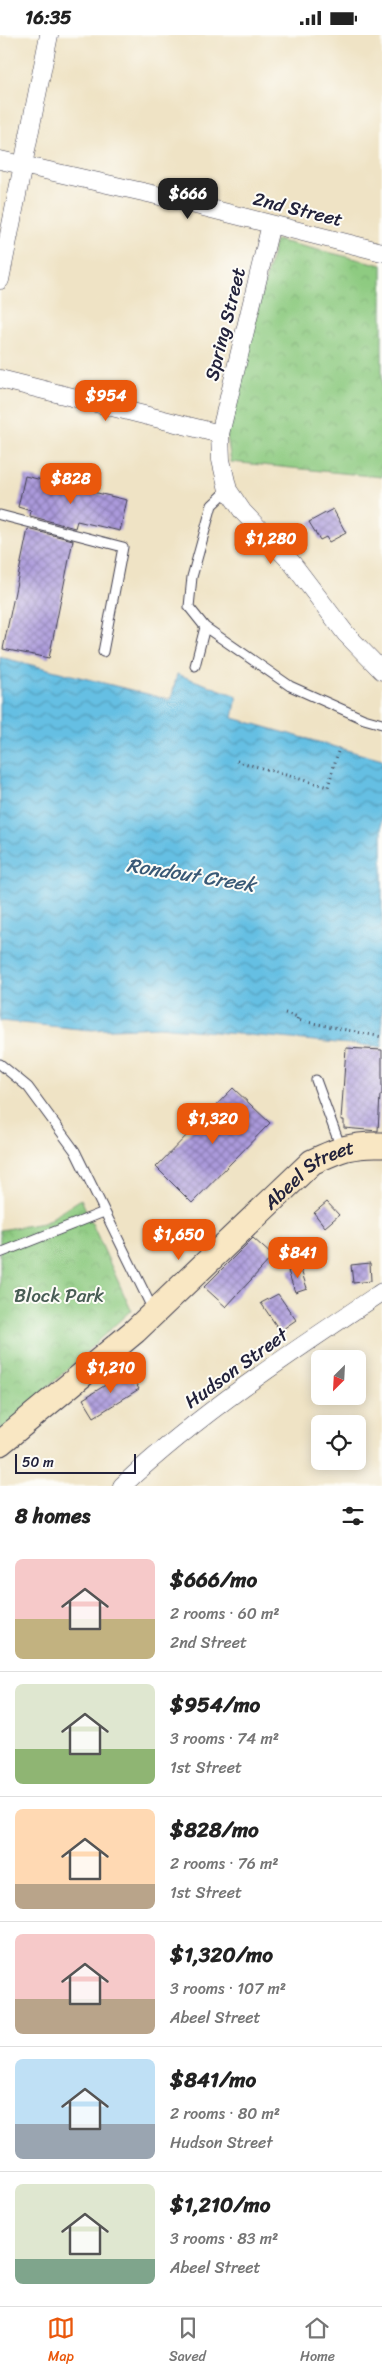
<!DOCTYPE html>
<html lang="en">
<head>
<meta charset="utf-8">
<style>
  :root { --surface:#fff; --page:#f6f6f6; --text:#222; --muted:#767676; --line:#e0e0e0; --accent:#ea580c }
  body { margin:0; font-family:Sriracha,sans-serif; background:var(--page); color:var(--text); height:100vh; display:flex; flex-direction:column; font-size:19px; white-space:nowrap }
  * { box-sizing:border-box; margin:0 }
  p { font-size:16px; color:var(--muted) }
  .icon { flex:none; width:28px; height:28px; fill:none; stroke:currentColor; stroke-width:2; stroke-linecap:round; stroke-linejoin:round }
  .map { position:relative; height:1451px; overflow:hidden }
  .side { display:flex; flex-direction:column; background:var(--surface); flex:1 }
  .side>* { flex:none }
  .needle { width:32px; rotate:204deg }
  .controls { position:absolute; left:311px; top:1315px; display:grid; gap:10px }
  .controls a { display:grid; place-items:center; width:55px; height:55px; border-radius:8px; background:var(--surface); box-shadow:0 2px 12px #0003; font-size:25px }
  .scale { position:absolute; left:15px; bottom:12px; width:121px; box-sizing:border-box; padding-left:5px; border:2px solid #22223b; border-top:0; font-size:14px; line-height:18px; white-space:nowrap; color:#22223b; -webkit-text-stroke:4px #fdfcf7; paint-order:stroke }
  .price { position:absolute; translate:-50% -42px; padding:0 11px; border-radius:10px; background:var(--accent); color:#fff; font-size:16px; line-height:32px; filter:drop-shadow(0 1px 2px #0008) }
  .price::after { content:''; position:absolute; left:50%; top:30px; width:15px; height:11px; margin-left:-8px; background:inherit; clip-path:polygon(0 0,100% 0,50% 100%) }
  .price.active { background:#222; color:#fff }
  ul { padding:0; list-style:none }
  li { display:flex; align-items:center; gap:15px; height:125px; padding:0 15px }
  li+li { border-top:1px solid var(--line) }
  li span { display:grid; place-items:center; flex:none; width:140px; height:100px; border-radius:8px; color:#555 }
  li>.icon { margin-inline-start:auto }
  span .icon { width:60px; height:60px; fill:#fffc; stroke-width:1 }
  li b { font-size:21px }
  h2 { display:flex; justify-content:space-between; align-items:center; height:60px; padding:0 15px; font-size:21px }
  .status { display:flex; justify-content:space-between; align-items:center; height:35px; padding:0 25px; background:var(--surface); direction:ltr }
  .status svg { height:14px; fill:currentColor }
  .tabs { display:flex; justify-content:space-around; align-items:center; height:70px; border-top:1px solid var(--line); background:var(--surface); font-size:14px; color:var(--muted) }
  .tabs a { display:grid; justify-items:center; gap:2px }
  .tabs .active { color:var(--accent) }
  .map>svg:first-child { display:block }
  .park { fill:url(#park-crowns); stroke:#58765e }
  .water { fill:url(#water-waves); stroke:#44708f }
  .building { fill:url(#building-cross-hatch) }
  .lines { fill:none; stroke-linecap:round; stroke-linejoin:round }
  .lane-casing { stroke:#413f50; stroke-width:11 }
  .street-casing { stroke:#413f50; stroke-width:19 }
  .secondary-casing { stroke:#413f50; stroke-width:27 }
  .path { stroke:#413f50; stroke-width:3; stroke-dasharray:1 4; stroke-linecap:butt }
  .lane { stroke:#fff; stroke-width:9 }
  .street { stroke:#fff; stroke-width:18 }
  .secondary { stroke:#f9e7c3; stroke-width:25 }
  .labels { text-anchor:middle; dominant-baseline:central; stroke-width:4; stroke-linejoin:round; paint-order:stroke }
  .street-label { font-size:19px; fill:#22223b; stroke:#fdfcf7 }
  .park-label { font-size:19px; fill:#485d54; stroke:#fdfcf7 }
  .water-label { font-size:20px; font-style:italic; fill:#395976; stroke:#fdfcf7 }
</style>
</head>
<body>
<div class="status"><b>16:35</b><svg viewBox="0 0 49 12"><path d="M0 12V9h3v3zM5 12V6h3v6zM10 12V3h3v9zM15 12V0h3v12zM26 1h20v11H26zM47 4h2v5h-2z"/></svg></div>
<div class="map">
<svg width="382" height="1451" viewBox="0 0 382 1451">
  <defs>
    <pattern id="park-crowns" width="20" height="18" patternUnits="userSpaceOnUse" patternTransform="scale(1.25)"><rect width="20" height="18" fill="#8ecb81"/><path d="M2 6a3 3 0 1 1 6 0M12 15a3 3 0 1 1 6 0" fill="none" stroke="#7aae70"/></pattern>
    <pattern id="water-waves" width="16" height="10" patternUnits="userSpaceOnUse" patternTransform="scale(1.25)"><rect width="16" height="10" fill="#65bfe3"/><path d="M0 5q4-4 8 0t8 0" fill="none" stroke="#539bb9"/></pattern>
    <pattern id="building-cross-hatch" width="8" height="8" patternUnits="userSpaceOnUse" patternTransform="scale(1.25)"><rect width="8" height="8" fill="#ab9adb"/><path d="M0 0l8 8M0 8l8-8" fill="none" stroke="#8b7db3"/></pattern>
  </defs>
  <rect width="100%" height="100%" fill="#fdfcf7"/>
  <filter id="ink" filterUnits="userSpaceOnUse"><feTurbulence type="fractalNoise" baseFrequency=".02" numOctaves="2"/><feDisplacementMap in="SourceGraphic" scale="10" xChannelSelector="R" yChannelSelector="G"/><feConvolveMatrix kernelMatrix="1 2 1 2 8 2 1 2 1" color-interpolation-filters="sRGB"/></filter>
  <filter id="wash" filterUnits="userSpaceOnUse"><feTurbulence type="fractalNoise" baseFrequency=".0096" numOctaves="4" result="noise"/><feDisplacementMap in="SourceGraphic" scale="20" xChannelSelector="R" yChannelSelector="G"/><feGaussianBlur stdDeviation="1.12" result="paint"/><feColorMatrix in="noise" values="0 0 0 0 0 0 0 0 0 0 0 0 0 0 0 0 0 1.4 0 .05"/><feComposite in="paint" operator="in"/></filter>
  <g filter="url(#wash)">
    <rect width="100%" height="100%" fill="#efe3c5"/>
    <path class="park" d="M276,205L382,230V442L231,427L226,394Z
      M81,1164L131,1275L0,1397V1195L44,1188Z"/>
    <path class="water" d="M0,622L171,665L177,639L237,661L233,683L382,725V1012L159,992L90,995L0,986Z"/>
    <g id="blocks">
      <path class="building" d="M25,441L127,465L120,496L77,486L75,493L30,481L31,476L18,472Z
        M333,474L346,498L329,507L326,502L320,505L309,487Z
        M28,494L73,505L49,623L3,614Z
        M346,1013L382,1015V1060H380L378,1096L344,1093V1085H341Z
        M233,1053L270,1088L192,1168L156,1132Z
        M327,1167L339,1180L325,1192L314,1178Z
        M253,1203L273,1221L226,1272L204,1252Z
        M370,1228L371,1246L353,1248L351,1230Z
        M300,1232L307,1253L295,1257L288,1236Z
        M278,1259L296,1285L280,1296L261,1268Z
        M128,1336L139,1354L94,1382L83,1364Z"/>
    </g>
  </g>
  <g filter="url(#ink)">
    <use href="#blocks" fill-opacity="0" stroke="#413f50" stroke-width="1"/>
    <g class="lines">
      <g class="lane-casing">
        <path id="lane" d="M228,455L212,470L192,542L189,572L205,592L290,651L364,684L382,689
          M0,480L123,512L103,617
          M195,631L205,592
          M0,1029L28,1052L75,1116L154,1277
          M316,1045L341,1113
          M0,1218L104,1177"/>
      </g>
      <g class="street-casing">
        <path id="street" d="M0,125L152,159L382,217
          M271,189L220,399L221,425L228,455L243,477L292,528L346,599L382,636
          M0,245L49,0
          M0,344L220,399
          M122,1451C201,1377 292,1317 382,1257"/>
      </g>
      <g class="secondary-casing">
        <g id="secondary">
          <path id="s1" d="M0,1408L135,1296L312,1127C340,1114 351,1109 382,1110"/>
        </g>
      </g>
      <path class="path" d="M237,726L328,752L339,713
        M285,978L298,982L297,985L382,1002"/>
      <use href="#lane" class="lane"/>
      <use href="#street" class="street"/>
      <use href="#secondary" class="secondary"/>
    </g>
  </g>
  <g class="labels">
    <g class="street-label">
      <text transform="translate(298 174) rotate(14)">2nd Street</text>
      <text transform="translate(225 289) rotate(-76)">Spring Street</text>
      <text stroke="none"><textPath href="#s1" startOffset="411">Abeel Street</textPath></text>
      <text transform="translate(236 1333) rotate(-36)">Hudson Street</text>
    </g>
    <g class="park-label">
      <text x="59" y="1260">Block Park</text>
    </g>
    <g class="water-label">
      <text transform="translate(191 840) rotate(9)">Rondout Creek</text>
    </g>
  </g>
</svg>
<div class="controls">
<a><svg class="needle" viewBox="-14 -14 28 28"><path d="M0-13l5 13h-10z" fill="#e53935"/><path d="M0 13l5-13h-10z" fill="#767676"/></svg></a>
<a><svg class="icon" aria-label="locate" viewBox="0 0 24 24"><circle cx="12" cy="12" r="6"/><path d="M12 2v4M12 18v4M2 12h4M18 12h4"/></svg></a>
</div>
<div class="scale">50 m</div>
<b class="price active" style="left:188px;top:185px">$666</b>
<b class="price" style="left:106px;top:387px">$954</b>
<b class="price" style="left:71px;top:470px">$828</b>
<b class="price" style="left:271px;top:530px">$1,280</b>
<b class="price" style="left:213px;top:1110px">$1,320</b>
<b class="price" style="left:179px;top:1226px">$1,650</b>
<b class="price" style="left:298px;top:1244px">$841</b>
<b class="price" style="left:111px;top:1359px">$1,210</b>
</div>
<section class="side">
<h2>8 homes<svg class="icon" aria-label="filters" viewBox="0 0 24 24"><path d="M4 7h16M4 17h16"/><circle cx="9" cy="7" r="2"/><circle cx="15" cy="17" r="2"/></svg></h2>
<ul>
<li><span style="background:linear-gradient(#f6c9c9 60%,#c2b280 0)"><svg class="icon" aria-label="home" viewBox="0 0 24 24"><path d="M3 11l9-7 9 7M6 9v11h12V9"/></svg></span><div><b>$666/mo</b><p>2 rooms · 60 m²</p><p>2nd Street</p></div></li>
<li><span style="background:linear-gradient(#dfe7d0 65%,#8fb573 0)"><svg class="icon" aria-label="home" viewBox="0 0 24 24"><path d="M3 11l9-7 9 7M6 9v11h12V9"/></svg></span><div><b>$954/mo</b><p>3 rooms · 74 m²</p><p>1st Street</p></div></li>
<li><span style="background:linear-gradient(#ffd9b3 75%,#b9a48a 0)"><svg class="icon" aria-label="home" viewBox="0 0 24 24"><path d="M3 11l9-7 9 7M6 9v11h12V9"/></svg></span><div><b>$828/mo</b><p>2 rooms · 76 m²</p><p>1st Street</p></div></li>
<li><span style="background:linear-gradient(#f6c9c9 65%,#b9a48a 0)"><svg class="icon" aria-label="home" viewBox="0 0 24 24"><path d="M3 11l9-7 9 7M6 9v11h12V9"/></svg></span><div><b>$1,320/mo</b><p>3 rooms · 107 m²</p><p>Abeel Street</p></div></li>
<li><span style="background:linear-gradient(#bfe0f5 65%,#9aa5b1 0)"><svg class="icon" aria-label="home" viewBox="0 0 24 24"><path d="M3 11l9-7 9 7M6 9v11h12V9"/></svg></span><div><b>$841/mo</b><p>2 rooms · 80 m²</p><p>Hudson Street</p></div></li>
<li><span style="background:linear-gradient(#dfe7d0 75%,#7fa58c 0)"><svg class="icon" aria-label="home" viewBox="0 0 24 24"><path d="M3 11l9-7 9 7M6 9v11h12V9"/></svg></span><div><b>$1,210/mo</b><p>3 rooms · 83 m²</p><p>Abeel Street</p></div></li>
</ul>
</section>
<nav class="tabs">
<a class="active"><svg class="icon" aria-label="map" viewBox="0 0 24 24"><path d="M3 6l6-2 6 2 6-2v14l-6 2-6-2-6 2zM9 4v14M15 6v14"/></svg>Map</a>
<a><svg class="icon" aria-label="saved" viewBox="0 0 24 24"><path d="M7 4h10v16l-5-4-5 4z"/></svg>Saved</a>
<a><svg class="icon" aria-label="home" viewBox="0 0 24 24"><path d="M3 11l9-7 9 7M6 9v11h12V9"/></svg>Home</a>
</nav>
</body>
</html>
